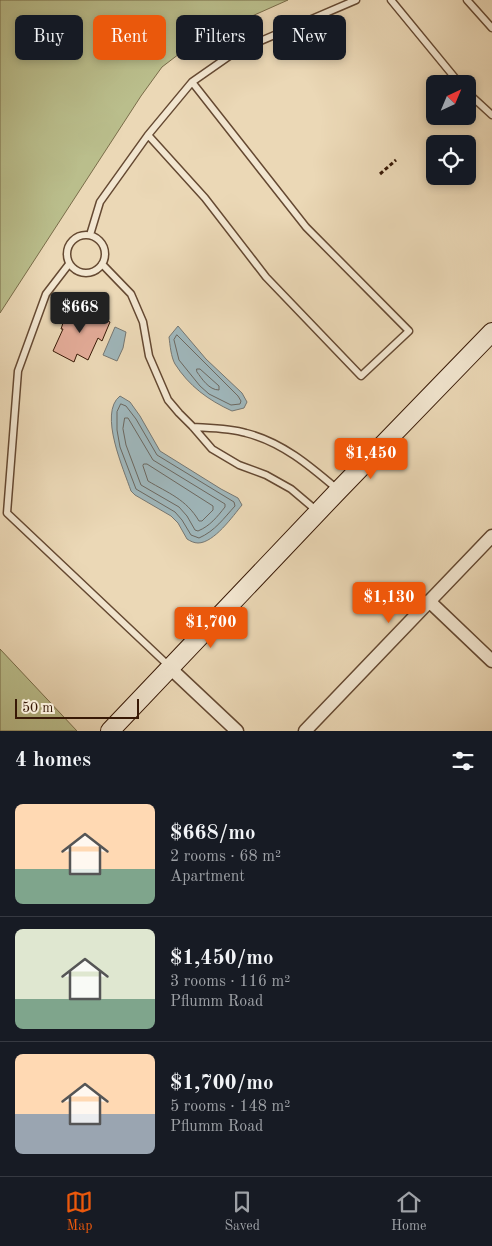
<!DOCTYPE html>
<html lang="en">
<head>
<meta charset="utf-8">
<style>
  :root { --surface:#171b24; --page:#242831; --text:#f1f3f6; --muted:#9ea1a6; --line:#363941; --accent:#ea580c }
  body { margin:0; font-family:"Old Standard TT",serif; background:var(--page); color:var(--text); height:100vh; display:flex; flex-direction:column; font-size:19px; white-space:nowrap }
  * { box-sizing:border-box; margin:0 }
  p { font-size:16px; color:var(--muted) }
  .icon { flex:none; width:28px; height:28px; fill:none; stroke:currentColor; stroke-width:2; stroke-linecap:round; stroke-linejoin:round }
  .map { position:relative; height:731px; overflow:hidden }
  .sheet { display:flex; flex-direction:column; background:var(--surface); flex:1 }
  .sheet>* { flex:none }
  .top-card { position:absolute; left:15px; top:15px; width:462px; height:45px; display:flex; gap:10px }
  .needle { width:32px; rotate:44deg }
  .controls { position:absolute; left:426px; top:75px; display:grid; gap:10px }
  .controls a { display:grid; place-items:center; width:50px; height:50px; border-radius:8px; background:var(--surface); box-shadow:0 2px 8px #0003; font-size:25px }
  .scale { position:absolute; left:15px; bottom:12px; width:124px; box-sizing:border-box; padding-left:5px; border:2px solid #381906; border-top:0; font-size:14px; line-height:18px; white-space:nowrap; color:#381906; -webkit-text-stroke:4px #f2e6d0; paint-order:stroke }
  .price { position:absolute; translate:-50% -42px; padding:0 11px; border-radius:5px; background:var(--accent); color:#fff; font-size:16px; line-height:32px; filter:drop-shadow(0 1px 2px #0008) }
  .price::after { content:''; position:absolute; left:50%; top:30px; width:15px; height:11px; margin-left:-8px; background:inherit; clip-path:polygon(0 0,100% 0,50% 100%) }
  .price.on { background:#222; color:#fff }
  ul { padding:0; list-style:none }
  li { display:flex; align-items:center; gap:15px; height:125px; padding:0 15px }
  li+li { border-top:1px solid var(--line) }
  li span { display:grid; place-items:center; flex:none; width:140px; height:100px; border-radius:8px; color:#555 }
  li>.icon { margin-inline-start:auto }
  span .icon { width:60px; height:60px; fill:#fffc; stroke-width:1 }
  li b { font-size:21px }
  h2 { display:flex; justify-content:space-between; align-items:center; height:60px; padding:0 15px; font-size:21px }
  .tag { padding:0 18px; border-radius:8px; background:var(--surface); box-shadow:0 2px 8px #0003; font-size:18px; line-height:45px }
  .tag.on { background:var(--accent); color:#fff }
  .tabs { display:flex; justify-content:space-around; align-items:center; height:70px; border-top:1px solid var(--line); background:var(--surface); font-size:14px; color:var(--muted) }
  .tabs a { display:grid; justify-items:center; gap:2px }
  .tabs .on { color:var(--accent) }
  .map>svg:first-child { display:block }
  .green { fill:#babe8c; stroke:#796c49 }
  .water { fill:#9fb6ba; stroke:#767772 }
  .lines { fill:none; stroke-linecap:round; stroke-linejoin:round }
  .shore { stroke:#6c6860; stroke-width:1 }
  .building { fill:#e4ac99; stroke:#381906 }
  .lane-casing { stroke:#654932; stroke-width:9 }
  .street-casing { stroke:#654932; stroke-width:15 }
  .secondary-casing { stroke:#381906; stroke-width:20 }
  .path { stroke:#381906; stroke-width:3; stroke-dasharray:4 2.5; stroke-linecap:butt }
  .lane { stroke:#f2e6d0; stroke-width:6 }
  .street { stroke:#f2e6d0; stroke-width:12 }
  .secondary { stroke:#f2e6d0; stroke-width:18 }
</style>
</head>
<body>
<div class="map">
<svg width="492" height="731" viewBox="0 0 492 731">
  <rect width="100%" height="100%" fill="#ebd8b6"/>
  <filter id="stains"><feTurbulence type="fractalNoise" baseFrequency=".004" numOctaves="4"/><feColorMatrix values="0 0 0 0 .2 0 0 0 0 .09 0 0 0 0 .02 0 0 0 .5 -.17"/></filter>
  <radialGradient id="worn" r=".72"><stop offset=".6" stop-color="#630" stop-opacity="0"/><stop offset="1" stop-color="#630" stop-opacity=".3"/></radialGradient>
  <path class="green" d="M0,0H288L196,41L162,67L141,96L0,313Z
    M0,649L77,731H0Z"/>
  <path class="water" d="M178,326L206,359L242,393L247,402L244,408L232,411C208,400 189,386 175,364C171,357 170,345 169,337Z
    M115,327L126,332L123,348L117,361L103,355Z
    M120,396L130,402L140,416L160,451L221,489L238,498L242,505C233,516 214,543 198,543C194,543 190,541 187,539L178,523L171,516L135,495L131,491C124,470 98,413 120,396Z"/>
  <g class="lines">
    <path class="shore" d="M177,335L238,396L241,401L240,404L231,405L209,394L200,386L179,360L174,340Z
      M197,369H200L219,386V390C209,390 202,379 197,372Z
      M121,404L126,406L136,419L157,455L234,502L235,506C224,518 215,531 199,538L191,535L182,520L175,512L136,489L120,447L117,430V412Z
      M125,418H128L131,423L153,460L225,504V507C217,517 210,526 198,531L195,530L187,516L179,507L141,485L126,445L123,429Z
      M144,464H147L213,506V510L202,521H199C186,499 168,493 148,481L143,466Z"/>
  </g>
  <path class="building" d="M79,306L110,322L102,341L98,338L88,360L77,354L74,362L53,351L63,329H61L67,311L75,315Z"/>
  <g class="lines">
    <g class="lane-casing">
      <path id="lane" d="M391,0L460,84
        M467,0L492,28
        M468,93L492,115
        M148,135L205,198L266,277L361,376L409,331L306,227L192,82
        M67 254a19 19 0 1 1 38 0a19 19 0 1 1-38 0Z
        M90,235L100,202L148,135L192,82L235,52L356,0
        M69,264L46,294L18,371L7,513L170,667
        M102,264L131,294L143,322L149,356L168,400L179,413L193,427L212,449L239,465L266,475L291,489L317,511
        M193,427C210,428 230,428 246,433C282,442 310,466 337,489"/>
    </g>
    <g class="street-casing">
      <path id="street" d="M429,601L492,661
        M170,668L237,731
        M305,731L492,536"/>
    </g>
    <g class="secondary-casing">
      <path id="secondary" d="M110,731L338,491L492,332"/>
    </g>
    <path class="path" d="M380,174L396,160"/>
    <use href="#lane" class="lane"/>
    <use href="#street" class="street"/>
    <use href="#secondary" class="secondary"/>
  </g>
  <rect width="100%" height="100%" filter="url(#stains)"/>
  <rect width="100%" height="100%" fill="url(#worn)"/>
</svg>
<div class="controls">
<a><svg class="needle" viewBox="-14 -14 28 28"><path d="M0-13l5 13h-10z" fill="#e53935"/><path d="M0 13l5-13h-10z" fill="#9ea1a6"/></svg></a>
<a><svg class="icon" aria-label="locate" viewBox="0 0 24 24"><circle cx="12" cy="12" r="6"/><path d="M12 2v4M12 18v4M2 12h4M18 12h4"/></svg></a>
</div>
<div class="scale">50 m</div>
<b class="price on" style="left:80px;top:334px">$668</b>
<b class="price" style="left:371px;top:480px">$1,450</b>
<b class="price" style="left:389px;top:624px">$1,130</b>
<b class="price" style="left:211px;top:649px">$1,700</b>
<div class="top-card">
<a class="tag">Buy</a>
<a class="tag on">Rent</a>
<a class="tag">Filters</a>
<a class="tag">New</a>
</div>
</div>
<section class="sheet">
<h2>4 homes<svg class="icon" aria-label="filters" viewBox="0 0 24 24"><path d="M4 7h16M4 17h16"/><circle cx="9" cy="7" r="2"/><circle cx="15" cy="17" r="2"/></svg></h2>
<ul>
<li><span style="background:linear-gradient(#ffd9b3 65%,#7fa58c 0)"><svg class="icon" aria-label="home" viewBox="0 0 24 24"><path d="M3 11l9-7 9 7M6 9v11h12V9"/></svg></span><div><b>$668/mo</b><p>2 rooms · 68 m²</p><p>Apartment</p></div></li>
<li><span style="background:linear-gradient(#dfe7d0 70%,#7fa58c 0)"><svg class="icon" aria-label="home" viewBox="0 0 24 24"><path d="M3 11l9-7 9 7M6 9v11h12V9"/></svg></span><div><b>$1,450/mo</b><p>3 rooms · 116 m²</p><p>Pflumm Road</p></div></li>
<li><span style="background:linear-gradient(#ffd9b3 60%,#9aa5b1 0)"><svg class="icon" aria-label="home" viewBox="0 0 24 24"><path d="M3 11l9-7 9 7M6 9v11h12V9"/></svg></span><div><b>$1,700/mo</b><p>5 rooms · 148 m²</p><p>Pflumm Road</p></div></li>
</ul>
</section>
<nav class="tabs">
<a class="on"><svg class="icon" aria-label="map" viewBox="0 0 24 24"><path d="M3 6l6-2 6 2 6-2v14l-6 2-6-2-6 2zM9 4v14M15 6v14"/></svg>Map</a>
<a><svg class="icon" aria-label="saved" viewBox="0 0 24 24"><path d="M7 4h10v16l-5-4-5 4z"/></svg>Saved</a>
<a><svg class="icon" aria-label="home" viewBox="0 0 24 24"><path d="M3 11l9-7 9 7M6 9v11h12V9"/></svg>Home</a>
</nav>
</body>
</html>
